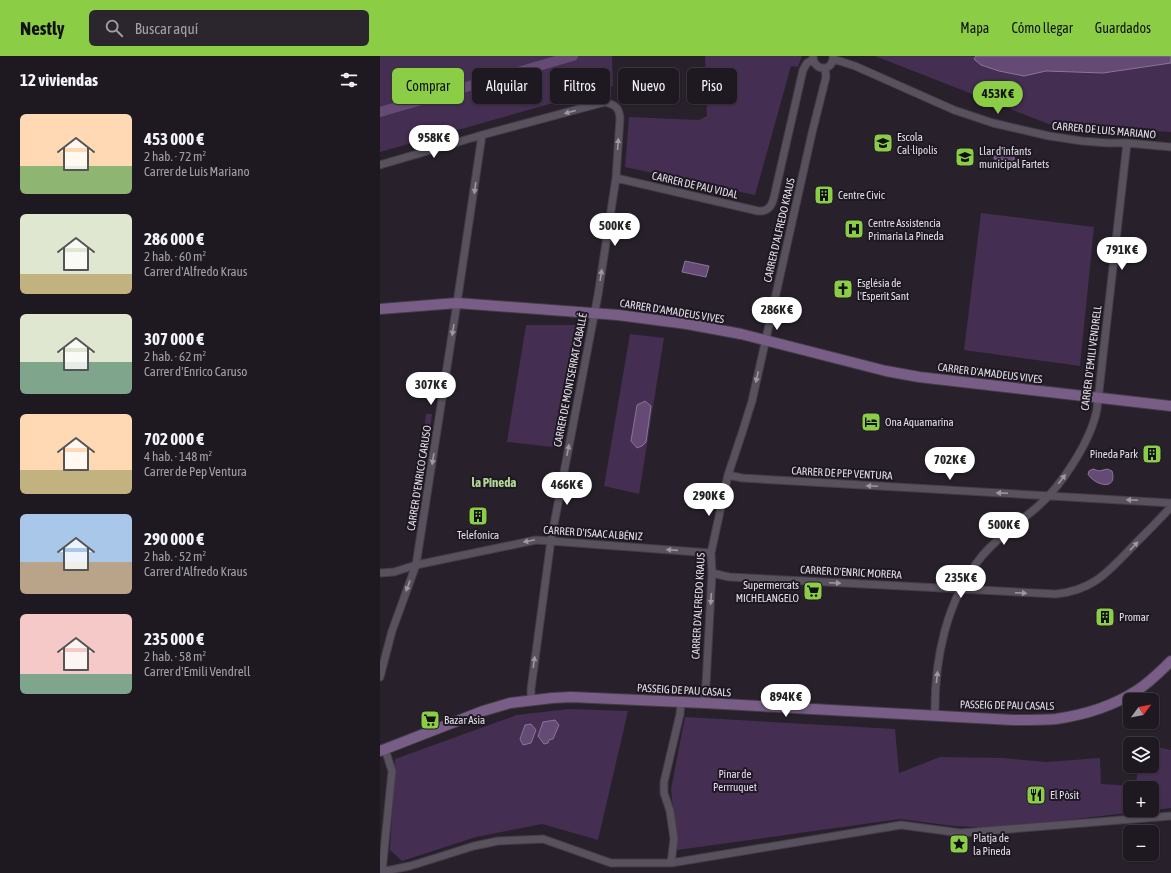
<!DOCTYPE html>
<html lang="es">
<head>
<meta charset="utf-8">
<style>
  :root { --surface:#1e1921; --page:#2b262e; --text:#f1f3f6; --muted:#a1a0a5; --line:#3c383f; --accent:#8bce46 }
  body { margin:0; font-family:"Asap Condensed",sans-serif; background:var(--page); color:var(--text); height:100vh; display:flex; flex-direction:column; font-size:15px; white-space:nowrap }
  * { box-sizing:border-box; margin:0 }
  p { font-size:13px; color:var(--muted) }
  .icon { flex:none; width:22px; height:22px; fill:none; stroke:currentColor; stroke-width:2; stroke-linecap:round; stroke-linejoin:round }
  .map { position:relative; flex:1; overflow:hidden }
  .panel { display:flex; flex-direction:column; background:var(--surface); width:380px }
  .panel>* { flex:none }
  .top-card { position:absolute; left:12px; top:12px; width:380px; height:36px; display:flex; gap:8px }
  .needle { width:26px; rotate:58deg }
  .fabs { position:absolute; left:743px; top:637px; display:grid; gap:8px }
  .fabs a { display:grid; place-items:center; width:36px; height:36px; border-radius:6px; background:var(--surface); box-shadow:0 1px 3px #0004,0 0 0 1px var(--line); font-size:20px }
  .price { position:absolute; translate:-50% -34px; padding:0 9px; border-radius:14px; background:#fff; color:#222; font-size:13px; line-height:26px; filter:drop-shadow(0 1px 2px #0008) }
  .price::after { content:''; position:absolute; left:50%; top:24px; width:12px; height:9px; margin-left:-6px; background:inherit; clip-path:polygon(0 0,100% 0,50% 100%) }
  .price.on { background:var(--accent); color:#111 }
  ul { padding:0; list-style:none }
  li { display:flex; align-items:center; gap:12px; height:100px; padding:0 20px }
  li span { display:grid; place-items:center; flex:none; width:112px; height:80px; border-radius:6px; color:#555 }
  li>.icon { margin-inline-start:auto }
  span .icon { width:48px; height:48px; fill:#fffc; stroke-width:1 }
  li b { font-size:17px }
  h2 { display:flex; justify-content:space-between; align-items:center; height:48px; padding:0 20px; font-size:17px }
  .tag { padding:0 14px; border-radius:6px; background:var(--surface); box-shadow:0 1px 3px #0004,0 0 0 1px var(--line); font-size:14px; line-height:36px }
  .tag.on { background:var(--accent); color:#111 }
  header { display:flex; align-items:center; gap:24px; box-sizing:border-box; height:56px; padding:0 20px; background:var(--accent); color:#111 }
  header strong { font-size:19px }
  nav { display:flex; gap:22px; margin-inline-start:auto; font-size:14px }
  .search { width:280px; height:36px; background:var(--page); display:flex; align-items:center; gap:10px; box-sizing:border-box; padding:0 14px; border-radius:6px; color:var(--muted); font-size:15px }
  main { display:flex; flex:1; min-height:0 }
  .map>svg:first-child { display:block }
  .green { fill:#442e51; fill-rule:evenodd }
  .water { fill:#644a74; stroke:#8a7696 }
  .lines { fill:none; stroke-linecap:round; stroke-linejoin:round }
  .canal { stroke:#644a74; stroke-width:10 }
  .street-casing { stroke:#433d47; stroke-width:9 }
  .secondary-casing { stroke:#433d47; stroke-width:12 }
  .street { stroke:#59515e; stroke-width:7 }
  .secondary { stroke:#785e87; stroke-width:10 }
  .oneway { fill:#9e98a2 }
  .labels { text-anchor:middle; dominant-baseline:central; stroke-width:4; stroke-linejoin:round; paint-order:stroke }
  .street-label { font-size:11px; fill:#e2dee6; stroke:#1e1823 }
  .poi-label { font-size:11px; fill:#e2dee6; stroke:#1e1823; text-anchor:start }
  .park-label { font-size:11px; fill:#ebdaf6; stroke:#1e1823 }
  .quarter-label { font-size:13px; font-weight:bold; fill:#b2d894; stroke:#1e1823 }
</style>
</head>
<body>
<header>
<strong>Nestly</strong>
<div class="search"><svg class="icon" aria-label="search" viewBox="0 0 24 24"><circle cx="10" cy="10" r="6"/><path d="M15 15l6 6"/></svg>Buscar aquí</div>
<nav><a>Mapa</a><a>Cómo llegar</a><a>Guardados</a></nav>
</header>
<main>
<section class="panel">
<h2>12 viviendas<svg class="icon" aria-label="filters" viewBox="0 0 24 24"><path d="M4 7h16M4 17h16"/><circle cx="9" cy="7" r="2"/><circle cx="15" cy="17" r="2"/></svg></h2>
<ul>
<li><span style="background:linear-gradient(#ffd9b3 65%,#8fb573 0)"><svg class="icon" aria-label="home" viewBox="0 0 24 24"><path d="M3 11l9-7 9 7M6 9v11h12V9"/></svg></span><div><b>453 000 €</b><p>2 hab. · 72 m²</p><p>Carrer de Luis Mariano</p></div></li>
<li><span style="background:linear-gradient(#dfe7d0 75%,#c2b280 0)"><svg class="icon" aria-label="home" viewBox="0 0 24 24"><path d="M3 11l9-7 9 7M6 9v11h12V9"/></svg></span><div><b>286 000 €</b><p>2 hab. · 60 m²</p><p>Carrer d'Alfredo Kraus</p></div></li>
<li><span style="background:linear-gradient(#dfe7d0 60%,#7fa58c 0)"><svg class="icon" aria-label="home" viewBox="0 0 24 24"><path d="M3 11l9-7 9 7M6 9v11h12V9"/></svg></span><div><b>307 000 €</b><p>2 hab. · 62 m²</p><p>Carrer d'Enrico Caruso</p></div></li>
<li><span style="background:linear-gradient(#ffd9b3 70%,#c2b280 0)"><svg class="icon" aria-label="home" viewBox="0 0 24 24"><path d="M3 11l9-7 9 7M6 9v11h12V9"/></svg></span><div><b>702 000 €</b><p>4 hab. · 148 m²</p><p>Carrer de Pep Ventura</p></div></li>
<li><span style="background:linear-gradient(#a9c7e8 60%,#b9a48a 0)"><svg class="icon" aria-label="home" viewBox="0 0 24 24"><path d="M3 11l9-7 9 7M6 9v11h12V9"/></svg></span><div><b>290 000 €</b><p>2 hab. · 52 m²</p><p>Carrer d'Alfredo Kraus</p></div></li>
<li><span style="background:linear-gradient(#f6c9c9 75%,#7fa58c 0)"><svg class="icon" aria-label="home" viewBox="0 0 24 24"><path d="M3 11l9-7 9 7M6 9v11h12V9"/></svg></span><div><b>235 000 €</b><p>2 hab. · 58 m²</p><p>Carrer d'Emili Vendrell</p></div></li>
</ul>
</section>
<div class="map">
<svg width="791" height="817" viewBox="0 0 791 817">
  <rect width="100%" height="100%" fill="#28212c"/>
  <path class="green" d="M0,0H232L233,30L0,96Z
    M325,0H422L418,11L411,10L375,139L245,111L249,61L319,64L327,60Z
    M495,0H791V76L674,70Z
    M601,157L714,171L700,310L584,294Z
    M146,269H203L182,392L127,386Z
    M250,278L284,282L259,438L224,430Z
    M46,358H52L48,390H42Z
    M189,653L248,655L218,784L162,768L96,781L22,805L10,794L15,703L137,659Z
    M305,661L515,673L519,717L560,701L623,702L666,706L720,702L721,728L756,730L758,710H772V690L791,694V752L617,772L574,770L520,763L297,794L291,733ZM750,732H772V754H750Z"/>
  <path class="water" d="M596,0H791V7L723,17L666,15L644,20L619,15L601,9L594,3Z
    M615,94L634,96V105L614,103Z
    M305,205L329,210L326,221L302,216Z
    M265,345L271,350L266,386L262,390L257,392L251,385L257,349Z
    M713,413L719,415L727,413L732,415C738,436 714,429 708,418L709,415Z
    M175,664L179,669L173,683L169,684L168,687L164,688L158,680L163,666Z
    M151,668L156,674L151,687L143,689L140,683L145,669Z"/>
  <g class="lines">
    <path class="canal" d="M0,56L193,0"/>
    <g class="street-casing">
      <path id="street" d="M433,0C433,16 454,16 453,0
        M453,3L475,10L574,54L613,67L669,80L702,85L728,87H747L791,91
        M0,109L102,79L225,46C235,49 239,51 240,62L236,122L218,239L171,484L151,633V644
        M236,122L378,155C388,156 392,150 394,141L423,14L427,7L433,4
        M348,419L362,422L791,447
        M0,517L14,516L36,509L156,484L331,497
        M332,517L349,521L676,538C713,534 727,517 752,491C765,478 778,465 791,451
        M0,621L12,575L36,509L77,247L102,79
        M325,647L332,517L331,497L348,419L363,374L372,345L432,77L446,21L445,12
        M555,660C554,604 566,544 602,500C618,481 637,468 656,452C681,431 711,385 717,353L747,87
        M291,807L294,783L290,755L284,737V726L300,658L301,646
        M0,816L30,810L94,790L118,785L163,783L231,807H291L521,769L581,777L791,760
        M2,816L12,715L5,693"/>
    </g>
    <g class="secondary-casing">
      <path id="secondary" d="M0,253L77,247L238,259L307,268L361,278L506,315L539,321L791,350
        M0,695L103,655L130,647L172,642L191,641L325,647L633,664C647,664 662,664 676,663C703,659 733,650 756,635C769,627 780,616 791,605"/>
    </g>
    <use href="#street" class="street"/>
    <use href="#secondary" class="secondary"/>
  </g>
  <defs><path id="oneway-solid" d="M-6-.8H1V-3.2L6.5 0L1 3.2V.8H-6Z"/></defs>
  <g class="oneway">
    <use href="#oneway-solid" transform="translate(190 56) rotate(165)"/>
    <use href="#oneway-solid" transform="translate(238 88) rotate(-86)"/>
    <use href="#oneway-solid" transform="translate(95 132) rotate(98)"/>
    <use href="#oneway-solid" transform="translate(221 219) rotate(-81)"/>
    <use href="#oneway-solid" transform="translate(73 274) rotate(99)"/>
    <use href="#oneway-solid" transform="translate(377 321) rotate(103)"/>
    <use href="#oneway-solid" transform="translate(188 394) rotate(-79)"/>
    <use href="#oneway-solid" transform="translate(53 403) rotate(99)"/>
    <use href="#oneway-solid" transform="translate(682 423) rotate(-53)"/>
    <use href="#oneway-solid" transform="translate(492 430) rotate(-177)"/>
    <use href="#oneway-solid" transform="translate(622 437) rotate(-177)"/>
    <use href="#oneway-solid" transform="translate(752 444) rotate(-177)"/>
    <use href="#oneway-solid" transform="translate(149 485) rotate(168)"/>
    <use href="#oneway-solid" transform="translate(754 490) rotate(-46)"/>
    <use href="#oneway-solid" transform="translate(292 494) rotate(-176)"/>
    <use href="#oneway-solid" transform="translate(455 527) rotate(3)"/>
    <use href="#oneway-solid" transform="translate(28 530) rotate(110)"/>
    <use href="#oneway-solid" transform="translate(641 537) rotate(3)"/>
    <use href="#oneway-solid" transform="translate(331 543) rotate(94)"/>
    <use href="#oneway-solid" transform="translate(154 606) rotate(-82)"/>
    <use href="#oneway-solid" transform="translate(557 621) rotate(-84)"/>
  </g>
  <defs>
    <g id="school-square" transform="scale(1)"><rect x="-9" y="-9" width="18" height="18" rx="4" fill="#8bce46" stroke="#1e1823"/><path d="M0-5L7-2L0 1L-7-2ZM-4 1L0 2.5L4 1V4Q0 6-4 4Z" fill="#111"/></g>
    <g id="building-square" transform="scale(1)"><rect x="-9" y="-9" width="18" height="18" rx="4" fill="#8bce46" stroke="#1e1823"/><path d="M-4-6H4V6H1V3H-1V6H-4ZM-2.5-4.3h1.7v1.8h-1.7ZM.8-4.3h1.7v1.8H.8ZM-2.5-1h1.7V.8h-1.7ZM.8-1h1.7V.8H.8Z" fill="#111"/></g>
    <g id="hospital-square" transform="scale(1)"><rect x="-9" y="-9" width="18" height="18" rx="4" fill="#8bce46" stroke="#1e1823"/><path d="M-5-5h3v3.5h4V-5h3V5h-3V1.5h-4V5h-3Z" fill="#111"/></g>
    <g id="church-square" transform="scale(1)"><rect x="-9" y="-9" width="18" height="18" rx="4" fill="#8bce46" stroke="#1e1823"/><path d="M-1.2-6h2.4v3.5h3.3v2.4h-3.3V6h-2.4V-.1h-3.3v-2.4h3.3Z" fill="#111"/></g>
    <g id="hotel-square" transform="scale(1)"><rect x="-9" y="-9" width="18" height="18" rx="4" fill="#8bce46" stroke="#1e1823"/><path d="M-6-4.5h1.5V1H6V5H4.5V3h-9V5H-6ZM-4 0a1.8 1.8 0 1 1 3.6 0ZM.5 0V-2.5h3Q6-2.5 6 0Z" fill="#111"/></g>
    <g id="supermarket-square" transform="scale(1)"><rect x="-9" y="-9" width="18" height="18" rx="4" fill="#8bce46" stroke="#1e1823"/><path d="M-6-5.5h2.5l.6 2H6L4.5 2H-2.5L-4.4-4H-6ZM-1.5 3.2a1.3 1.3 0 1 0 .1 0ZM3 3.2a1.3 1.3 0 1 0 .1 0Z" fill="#111"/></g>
    <g id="restaurant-square" transform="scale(1)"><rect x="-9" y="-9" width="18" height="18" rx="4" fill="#8bce46" stroke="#1e1823"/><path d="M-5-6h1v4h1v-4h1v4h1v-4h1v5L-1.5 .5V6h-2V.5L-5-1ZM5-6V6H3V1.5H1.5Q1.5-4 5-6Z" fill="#111"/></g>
    <g id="sight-square" transform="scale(1)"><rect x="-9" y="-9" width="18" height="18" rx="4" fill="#8bce46" stroke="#1e1823"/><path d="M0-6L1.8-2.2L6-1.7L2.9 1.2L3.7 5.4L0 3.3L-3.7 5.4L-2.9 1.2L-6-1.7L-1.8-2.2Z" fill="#111"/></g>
  </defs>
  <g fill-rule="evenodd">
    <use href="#school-square" x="503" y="87"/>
    <use href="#school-square" x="585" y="101"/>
    <use href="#building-square" x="444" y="139"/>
    <use href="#hospital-square" x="474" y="173"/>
    <use href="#church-square" x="463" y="233"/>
    <use href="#hotel-square" x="491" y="366"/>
    <use href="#building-square" x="772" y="398"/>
    <use href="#building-square" x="98" y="460"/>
    <use href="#supermarket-square" x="433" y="535"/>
    <use href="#building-square" x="725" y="561"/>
    <use href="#supermarket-square" x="50" y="664"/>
    <use href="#restaurant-square" x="656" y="739"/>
    <use href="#sight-square" x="579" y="788"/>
  </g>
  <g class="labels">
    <g class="street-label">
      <text transform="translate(724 74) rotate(5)">CARRER DE LUIS MARIANO</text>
      <text transform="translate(315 129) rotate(13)">CARRER DE PAU VIDAL</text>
      <text transform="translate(399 174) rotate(-77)">CARRER D'ALFREDO KRAUS</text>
      <text transform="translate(292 255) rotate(9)">CARRER D'AMADEUS VIVES</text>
      <text transform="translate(711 302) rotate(-83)">CARRER D'EMILI VENDRELL</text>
      <text transform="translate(610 317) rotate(7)">CARRER D'AMADEUS VIVES</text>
      <text transform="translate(190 324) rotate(-79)">CARRER DE MONTSERRAT CABALLÉ</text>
      <text transform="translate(462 417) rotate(3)">CARRER DE PEP VENTURA</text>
      <text transform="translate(39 422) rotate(-81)">CARRER D'ENRICO CARUSO</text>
      <text transform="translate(213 477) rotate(4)">CARRER D'ISAAC ALBÉNIZ</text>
      <text transform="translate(471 516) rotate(3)">CARRER D'ENRIC MORERA</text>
      <text transform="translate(318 550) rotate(-87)">CARRER D'ALFREDO KRAUS</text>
      <text transform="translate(304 634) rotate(3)">PASSEIG DE PAU CASALS</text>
      <text transform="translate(627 649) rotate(1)">PASSEIG DE PAU CASALS</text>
    </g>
    <g class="poi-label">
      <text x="517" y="81">Escola<tspan x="517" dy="13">Cal·lípolis</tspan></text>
      <text x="599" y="95">Llar d'infants<tspan x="599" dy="13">municipal Fartets</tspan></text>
      <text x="458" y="139">Centre Civic</text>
      <text x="488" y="167">Centre Assistencia<tspan x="488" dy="13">Primaria La Pineda</tspan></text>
      <text x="477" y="227">Església de<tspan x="477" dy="13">l'Esperit Sant</tspan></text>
      <text x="505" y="366">Ona Aquamarina</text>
      <text x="758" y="398" text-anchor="end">Pineda Park</text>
      <text x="98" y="479" text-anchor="middle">Telefonica</text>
      <text x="419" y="529" text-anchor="end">Supermercats<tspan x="419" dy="13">MICHELANGELO</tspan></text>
      <text x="739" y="561">Promar</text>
      <text x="64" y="664">Bazar Asia</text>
      <text x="670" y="739">El Pòsit</text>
      <text x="593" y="782">Platja de<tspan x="593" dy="13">la Pineda</tspan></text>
    </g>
    <g class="park-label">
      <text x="355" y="718">Pinar de<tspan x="355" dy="13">Perrruquet</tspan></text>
    </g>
    <g class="quarter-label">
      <text x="114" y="426">la Pineda</text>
    </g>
  </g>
</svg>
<div class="fabs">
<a><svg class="needle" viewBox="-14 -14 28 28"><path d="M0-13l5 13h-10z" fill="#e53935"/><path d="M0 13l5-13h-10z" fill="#a1a0a5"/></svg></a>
<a><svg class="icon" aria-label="layers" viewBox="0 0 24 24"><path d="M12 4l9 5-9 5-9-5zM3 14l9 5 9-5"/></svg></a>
<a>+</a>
<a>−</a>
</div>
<b class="price on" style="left:618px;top:59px">453K €</b>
<b class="price" style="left:54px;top:103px">958K €</b>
<b class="price" style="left:235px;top:191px">500K €</b>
<b class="price" style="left:742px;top:215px">791K €</b>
<b class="price" style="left:397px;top:275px">286K €</b>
<b class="price" style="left:51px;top:350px">307K €</b>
<b class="price" style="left:570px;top:425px">702K €</b>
<b class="price" style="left:187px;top:450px">466K €</b>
<b class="price" style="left:329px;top:461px">290K €</b>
<b class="price" style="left:624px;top:490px">500K €</b>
<b class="price" style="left:581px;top:543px">235K €</b>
<b class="price" style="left:406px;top:662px">894K €</b>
<div class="top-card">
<a class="tag on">Comprar</a>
<a class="tag">Alquilar</a>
<a class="tag">Filtros</a>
<a class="tag">Nuevo</a>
<a class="tag">Piso</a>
</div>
</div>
</main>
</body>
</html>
